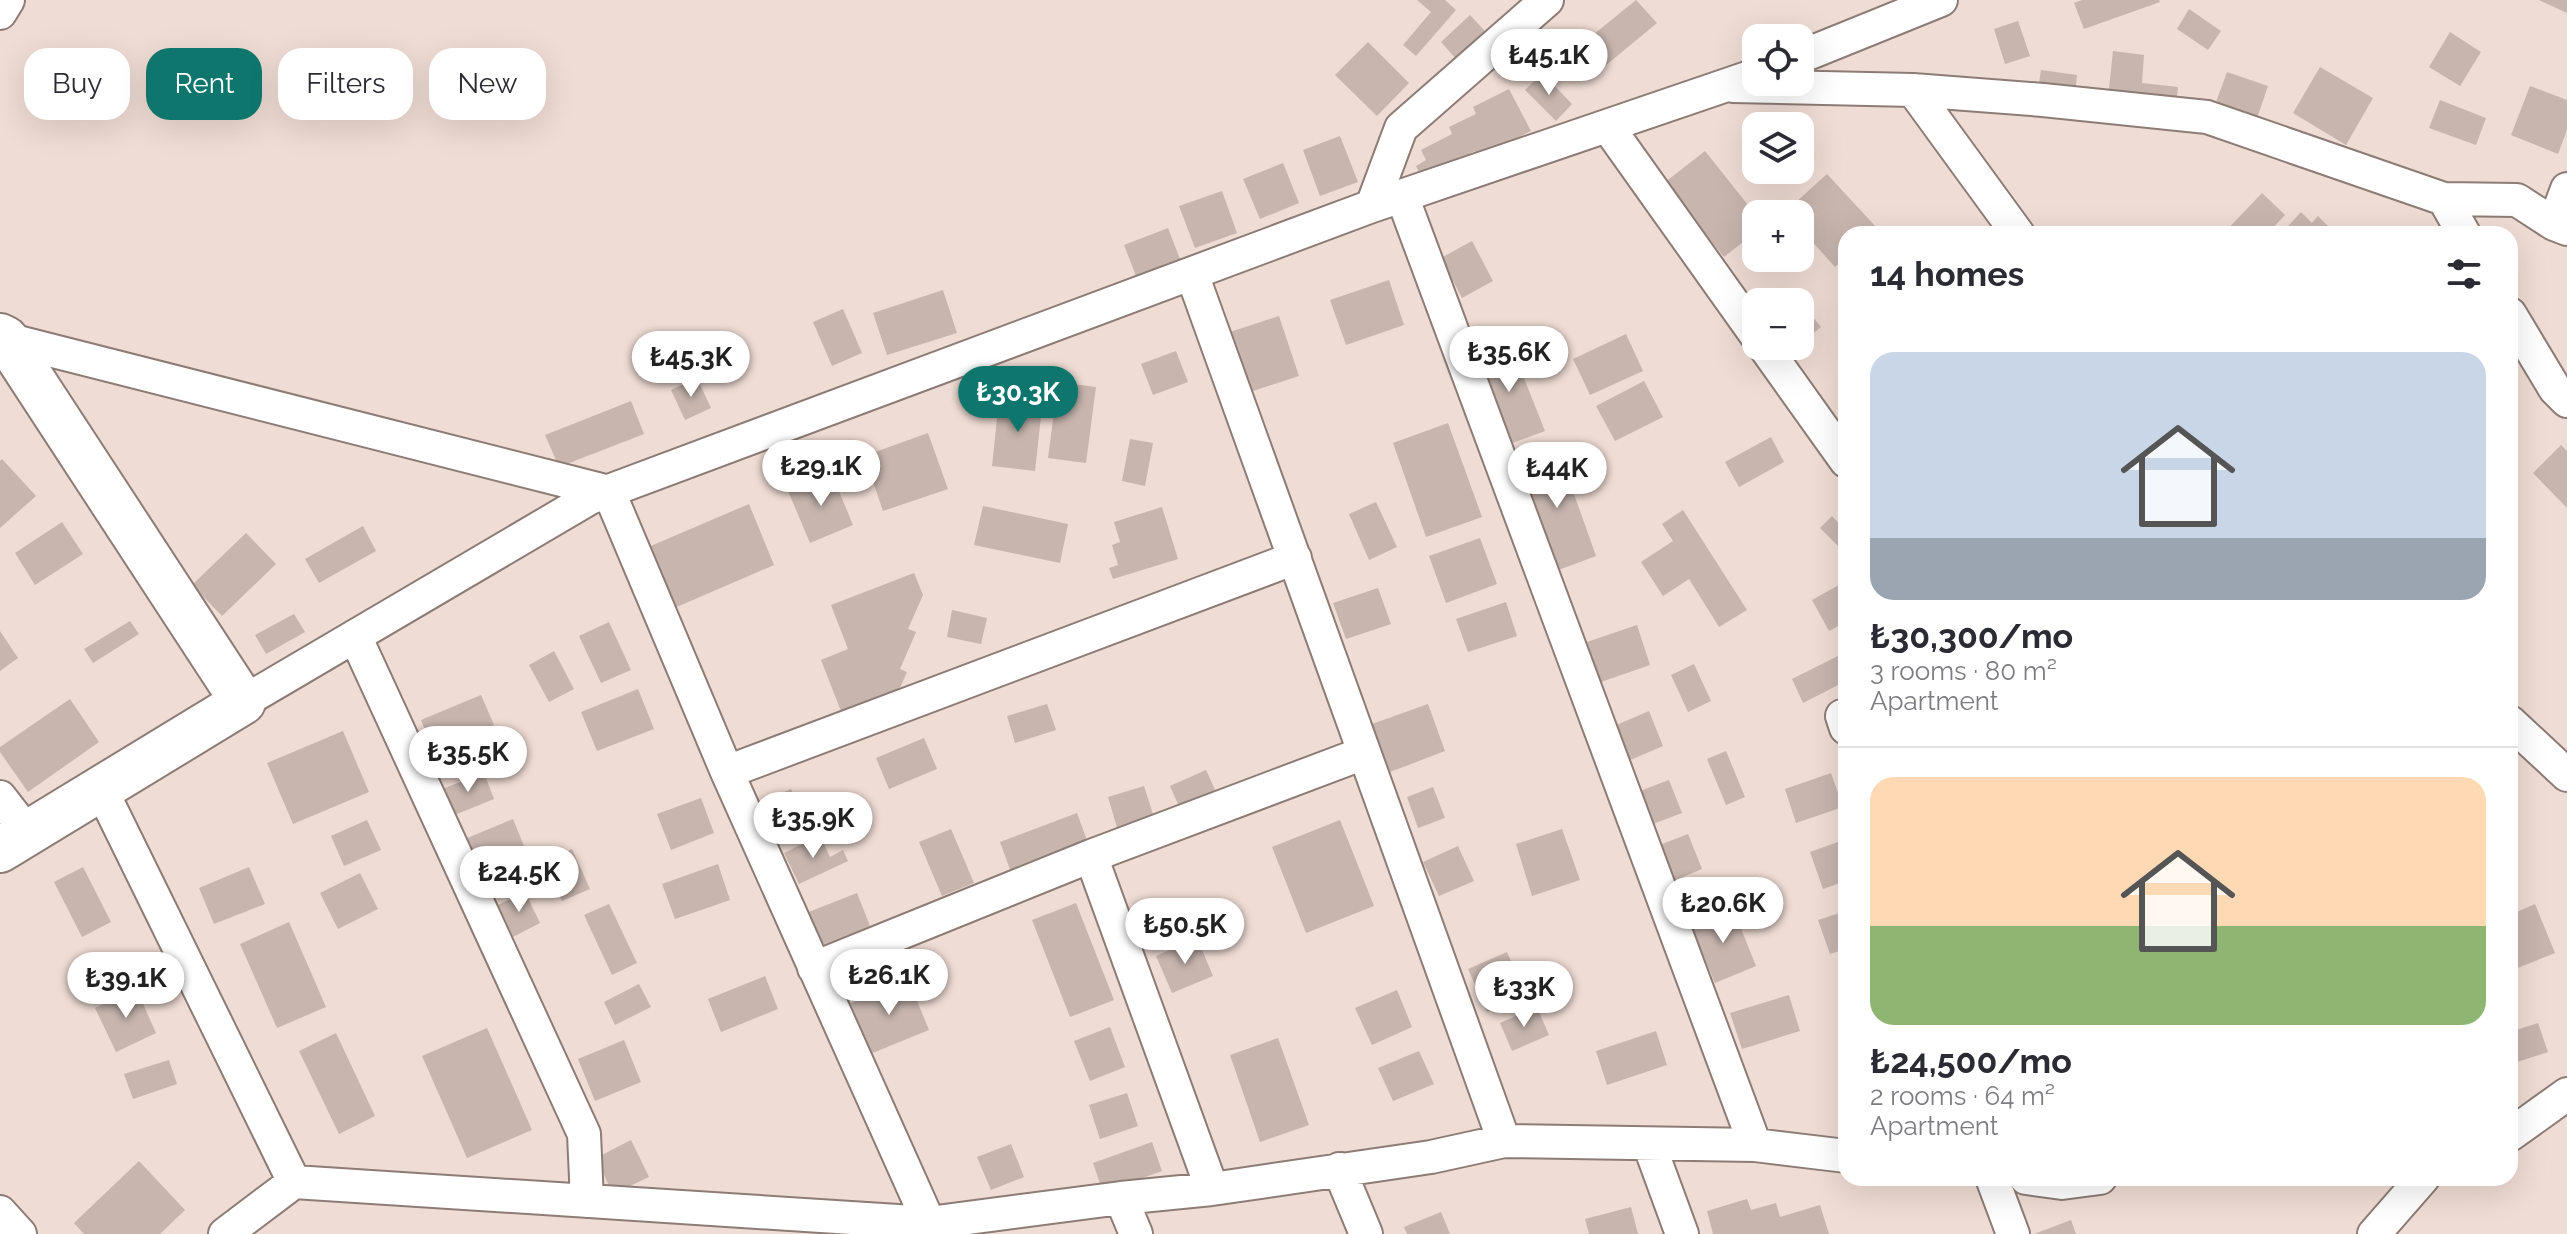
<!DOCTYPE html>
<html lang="en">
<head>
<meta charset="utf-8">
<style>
  :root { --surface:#fff; --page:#f7f7f7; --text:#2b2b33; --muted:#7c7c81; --line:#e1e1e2; --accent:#0f766e }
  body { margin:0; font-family:Raleway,sans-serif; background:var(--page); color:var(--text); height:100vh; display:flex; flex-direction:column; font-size:30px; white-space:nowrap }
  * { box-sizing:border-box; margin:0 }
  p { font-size:26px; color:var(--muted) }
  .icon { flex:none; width:44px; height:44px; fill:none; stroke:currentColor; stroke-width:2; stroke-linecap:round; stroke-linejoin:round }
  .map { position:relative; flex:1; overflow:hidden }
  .drawer { position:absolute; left:1838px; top:226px; width:680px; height:960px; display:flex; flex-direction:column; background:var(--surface); border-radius:24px; box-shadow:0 8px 32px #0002 }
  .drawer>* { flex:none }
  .top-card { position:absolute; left:24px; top:48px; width:760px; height:72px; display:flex; gap:16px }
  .tools { position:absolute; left:1742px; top:24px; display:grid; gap:16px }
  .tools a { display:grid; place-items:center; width:72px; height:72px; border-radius:16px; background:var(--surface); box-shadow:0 8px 32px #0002; font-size:40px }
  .price { position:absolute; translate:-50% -68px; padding:0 18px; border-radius:28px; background:#fff; color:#222; font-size:26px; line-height:52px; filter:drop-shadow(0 2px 4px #0008) }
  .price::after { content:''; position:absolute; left:50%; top:48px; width:24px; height:18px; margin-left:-12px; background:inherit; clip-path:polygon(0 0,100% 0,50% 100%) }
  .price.on { background:var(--accent); color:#fff }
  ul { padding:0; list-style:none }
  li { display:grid; align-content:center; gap:16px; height:424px; padding:0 32px }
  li+li { border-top:2px solid var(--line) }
  li span { display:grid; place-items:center; height:248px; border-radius:24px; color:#555 }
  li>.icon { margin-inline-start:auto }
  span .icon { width:144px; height:144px; fill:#fffc; stroke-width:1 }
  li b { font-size:34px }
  h2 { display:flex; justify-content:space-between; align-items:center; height:96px; padding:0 32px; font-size:34px }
  .pill { padding:0 28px; border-radius:24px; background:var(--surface); box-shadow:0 8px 32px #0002; font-size:28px; line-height:72px }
  .pill.on { background:var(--accent); color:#fff }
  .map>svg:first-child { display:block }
  .building { fill:#c7b5ae }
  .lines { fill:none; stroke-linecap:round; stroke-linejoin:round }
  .street-casing { stroke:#8c7c75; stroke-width:36 }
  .secondary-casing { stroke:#8c7c75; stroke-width:48 }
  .street { stroke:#fff; stroke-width:32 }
  .secondary { stroke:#fff; stroke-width:44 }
</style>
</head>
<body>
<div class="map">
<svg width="2567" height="1234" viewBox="0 0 2567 1234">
  <rect width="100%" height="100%" fill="#efdcd4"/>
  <path class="building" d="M1417,0H1445L1456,10L1416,56L1403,45L1431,12Z
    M1636,0L1657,23L1588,80L1567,56Z
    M2082,0H2159L2160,2L2084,29L2074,3Z
    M2539,0H2567V13Z
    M2189,9L2221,31L2208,50L2177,29Z
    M1470,15L1493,40L1463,67L1441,42Z
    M2018,21L2030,56L2005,64L1994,29Z
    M2450,32L2481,52L2460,86L2429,67Z
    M1368,42L1409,83L1377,116L1335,75Z
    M2113,51L2144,55L2142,83L2178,87L2176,105L2108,98Z
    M2320,67L2373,98L2346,145L2293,113Z
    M2041,70L2077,75L2075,95L2038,90Z
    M2227,72L2268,86L2254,127L2212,113Z
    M1542,73L1572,104L1556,121L1525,90Z
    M2530,86L2567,100V130L2558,154L2511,135Z
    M1509,89L1531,131L1478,158L1475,151L1422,179L1416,166L1426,160L1421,150L1452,134L1449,127L1476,114L1473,107Z
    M2440,100L2486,118L2476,145L2429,128Z
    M1340,136L1358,182L1320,196L1303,150Z
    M1705,151L1756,215V232L1724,257L1664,183Z
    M1283,163L1299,203L1260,219L1243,179Z
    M1827,174L1877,228L1871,234H1846V257L1835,267L1800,228V214L1785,212Z
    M1222,191L1237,233L1195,248L1179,206Z
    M2262,193L2285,215L2267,234H2223Z
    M2301,212L2312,223L2318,216L2334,232L2332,234H2281Z
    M1168,228L1180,259L1136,276L1124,245Z
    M1472,241L1493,281L1462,298L1441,258Z
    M1389,280L1404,325L1346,345L1330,300Z
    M943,290L957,333L887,355L873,313Z
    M1797,298L1821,327L1800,344V302H1792Z
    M843,309L862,353L832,366L813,322Z
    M1279,316L1299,376L1241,395L1221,335Z
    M1626,334L1643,371L1590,395L1573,359Z
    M1510,343L1545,431L1507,445L1472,358Z
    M1176,351L1188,382L1153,395L1141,364Z
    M697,378L711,408L685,420L671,390Z
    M1644,381L1663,417L1615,441L1596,406Z
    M1073,384L1096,387L1086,463L1048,458L1057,389L1072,391Z
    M1021,396L1043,398L1035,471L992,466L999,400L1021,402Z
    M631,401L644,434L559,467L545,435Z
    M1448,423L1482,517L1426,537L1393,443Z
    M928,433L948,489L883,511L864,456Z
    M1771,437L1784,462L1739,487L1725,462Z
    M1130,439L1153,443L1145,486L1122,481Z
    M2561,445L2567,451V508L2533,473Z
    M1558,449L1596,556L1556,571L1518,464Z
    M2,459L36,496L0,528V461Z
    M831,472L853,525L810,543L788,491Z
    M1376,502L1397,547L1369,560L1349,514Z
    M749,504L774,565L672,609L646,548Z
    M983,506L1068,524L1060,563L974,545Z
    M1162,507L1178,559L1113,579L1109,568L1118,565L1112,545L1120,542L1114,522Z
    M1683,510L1747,610L1719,627L1689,579L1663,596L1641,562L1673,541L1662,524Z
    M1832,516L1846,531L1845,553L1820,528Z
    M62,522L83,554L35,585L15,553Z
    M363,526L376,551L319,583L305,559Z
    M246,533L276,564L222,616L192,585Z
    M1480,538L1497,584L1446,603L1429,556Z
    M914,573L923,595L908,629L916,632L900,669L907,672L892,706L846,724L821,660L848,649L831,605Z
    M1846,581V622L1829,631L1812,600Z
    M1378,588L1391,624L1346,639L1333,603Z
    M1506,602L1517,636L1468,652L1456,619Z
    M952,610L987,618L981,644L947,637Z
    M294,614L305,632L266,654L255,635Z
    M130,621L139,634L93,663L84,649Z
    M609,622L631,670L601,683L579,636Z
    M1637,625L1650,665L1601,682L1587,642Z
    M0,631L18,658L0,671Z
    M554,651L574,689L549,702L529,665Z
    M1846,652V681L1803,703L1792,679Z
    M1694,664L1711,701L1688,712L1671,675Z
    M638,689L654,729L597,751L581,712Z
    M481,695L494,725L433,751L421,720Z
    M70,699L99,742L28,792L0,752V747Z
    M1047,704L1056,730L1015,743L1007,716Z
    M1428,704L1445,751L1390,772L1372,724Z
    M1649,711L1663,746L1628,761L1614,726Z
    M343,731L369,792L293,824L267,763Z
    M924,738L937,769L889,789L876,758Z
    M1726,751L1745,797L1726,805L1707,759Z
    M1206,770L1221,803L1184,818L1170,786Z
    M484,773L494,799L452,816L442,789Z
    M1831,773L1843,807L1796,823L1785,789Z
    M1669,780L1682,813L1653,824L1640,791Z
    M1144,786L1157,827L1120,838L1108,797Z
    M1433,787L1445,818L1418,828L1407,797Z
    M791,789L803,815L773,828L761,802Z
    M701,798L714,833L671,850L657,814Z
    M1077,813L1089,846L1012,875L1000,842Z
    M513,819L531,863L482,883L465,839Z
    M367,820L381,850L344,866L331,836Z
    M1340,820L1374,906L1306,933L1272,847Z
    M951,829L974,883L942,896L919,842Z
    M1562,829L1580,880L1532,896L1516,844Z
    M1688,834L1702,869L1671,882L1657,846Z
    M820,835L830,857L843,850L848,861L799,884L784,853Z
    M1846,839V881L1823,889L1810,852Z
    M1458,846L1474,881L1439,896L1423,862Z
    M572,849L590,889L562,901L544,863Z
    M718,864L730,900L675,919L662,884Z
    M83,867L111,922L82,937L54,882Z
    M249,867L265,904L214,924L199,888Z
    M360,873L378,909L338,929L320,893Z
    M525,892L540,923L513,937L498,905Z
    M857,893L870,926L819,946L806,913Z
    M1076,903L1114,1000L1070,1017L1032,920Z
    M609,904L637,963L612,975L584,915Z
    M2535,904L2555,953L2510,971V915Z
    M1732,906L1756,966L1715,983L1690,924Z
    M1846,911V949L1830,954L1818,920Z
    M289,922L326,1007L277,1028L240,944Z
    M1197,938L1213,976L1172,993L1156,956Z
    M1507,952L1526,995L1487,1012L1468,969Z
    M765,976L778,1009L721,1032L708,999Z
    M908,979L929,1030L870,1054L849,1004Z
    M639,984L651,1007L615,1025L604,1002Z
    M136,988L156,1033L116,1052L95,1008Z
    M1397,990L1412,1027L1372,1045L1355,1008Z
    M1789,995L1800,1031L1742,1049L1730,1013Z
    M1537,1007L1549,1035L1512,1051L1500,1023Z
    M2538,1023L2548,1052L2514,1063L2510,1052V1032Z
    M1110,1027L1125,1067L1090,1081L1074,1041Z
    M487,1028L532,1130L467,1158L422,1056Z
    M1656,1031L1667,1065L1607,1085L1596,1051Z
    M336,1033L375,1116L339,1134L299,1051Z
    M1278,1038L1309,1125L1260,1142L1230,1055Z
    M624,1040L641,1082L595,1101L578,1059Z
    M1419,1051L1434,1084L1393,1101L1378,1068Z
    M169,1060L177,1084L133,1099L124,1074Z
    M1127,1093L1138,1126L1100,1139L1089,1105Z
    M631,1140L649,1177L613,1194L596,1158Z
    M1152,1142L1162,1171L1103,1192L1093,1163Z
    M1011,1144L1024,1177L991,1190L977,1157Z
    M139,1161L185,1210L160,1234H84L74,1223Z
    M1747,1199L1751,1210L1776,1203L1780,1217L1820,1205L1829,1234H1713L1707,1211Z
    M1631,1207L1638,1234H1589L1585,1219Z
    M1441,1212L1450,1234H1407L1404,1227Z
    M2071,1220L2076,1234H2034Z"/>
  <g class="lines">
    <g class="street-casing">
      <path id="street" d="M0,13L8,0
        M1800,57L1941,0
        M1733,86L1913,90L2043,100L2207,117L2444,199L2517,200L2554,224L2567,229
        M1913,90L2018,234
        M1608,127L1756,335
        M1402,196L1755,1145
        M2444,199L2464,234
        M1372,206L1401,128L1547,0
        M2554,224L2567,189
        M1192,274L1504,1141
        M2510,314L2555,389L2567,401
        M6,339L609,492
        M1764,346L1846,461
        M609,492L727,772L934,1234
        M355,636L584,1134L587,1201
        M243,702L590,498L1372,206L1756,75
        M1842,716L1846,728
        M2510,722L2567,775
        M727,772L1295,558
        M101,789L294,1182
        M0,797L28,833
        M1091,856L1212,1189
        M814,968L1091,856L1364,753
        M2510,1135L2567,1094
        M1649,1144L1682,1234
        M1339,1169L1366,1234
        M1992,1178L2013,1234
        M2026,1178L2062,1183L2100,1178
        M1121,1198L1136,1234
        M0,1212L20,1234
        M225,1234L294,1182L929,1223L1121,1198L1212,1189L1431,1157L1504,1141L1755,1145L1846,1156
        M2374,1234L2423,1178"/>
    </g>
    <g class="secondary-casing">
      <path id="secondary" d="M0,336L6,339L243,702L0,850"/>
    </g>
    <use href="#street" class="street"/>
    <use href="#secondary" class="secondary"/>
  </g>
</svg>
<div class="tools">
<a><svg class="icon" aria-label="locate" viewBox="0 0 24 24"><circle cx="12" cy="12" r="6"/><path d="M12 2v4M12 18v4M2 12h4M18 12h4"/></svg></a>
<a><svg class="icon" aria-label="layers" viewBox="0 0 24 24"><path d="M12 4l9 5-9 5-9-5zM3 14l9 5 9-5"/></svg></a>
<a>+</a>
<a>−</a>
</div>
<b class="price" style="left:1549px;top:97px">₺45.1K</b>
<b class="price" style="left:1509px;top:394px">₺35.6K</b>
<b class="price" style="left:691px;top:399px">₺45.3K</b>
<b class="price on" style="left:1018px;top:434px">₺30.3K</b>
<b class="price" style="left:821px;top:508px">₺29.1K</b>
<b class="price" style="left:1557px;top:510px">₺44K</b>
<b class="price" style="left:468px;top:794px">₺35.5K</b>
<b class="price" style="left:813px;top:860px">₺35.9K</b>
<b class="price" style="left:519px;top:914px">₺24.5K</b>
<b class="price" style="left:1723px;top:945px">₺20.6K</b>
<b class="price" style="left:1185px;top:966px">₺50.5K</b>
<b class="price" style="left:889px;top:1017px">₺26.1K</b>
<b class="price" style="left:126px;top:1020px">₺39.1K</b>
<b class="price" style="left:1524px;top:1029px">₺33K</b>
<div class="top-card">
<a class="pill">Buy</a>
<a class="pill on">Rent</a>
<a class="pill">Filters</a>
<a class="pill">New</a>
</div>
<section class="drawer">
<h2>14 homes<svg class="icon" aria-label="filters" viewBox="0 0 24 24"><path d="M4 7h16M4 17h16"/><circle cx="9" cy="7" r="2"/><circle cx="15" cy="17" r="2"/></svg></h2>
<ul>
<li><span style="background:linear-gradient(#c9d6e8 75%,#9aa5b1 0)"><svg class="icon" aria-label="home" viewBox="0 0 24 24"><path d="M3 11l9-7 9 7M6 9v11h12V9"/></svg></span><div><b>₺30,300/mo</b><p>3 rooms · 80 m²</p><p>Apartment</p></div></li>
<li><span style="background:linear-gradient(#ffd9b3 60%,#8fb573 0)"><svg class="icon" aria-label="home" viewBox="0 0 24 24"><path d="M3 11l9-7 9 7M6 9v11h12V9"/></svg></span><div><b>₺24,500/mo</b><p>2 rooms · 64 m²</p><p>Apartment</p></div></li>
</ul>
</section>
</div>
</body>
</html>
